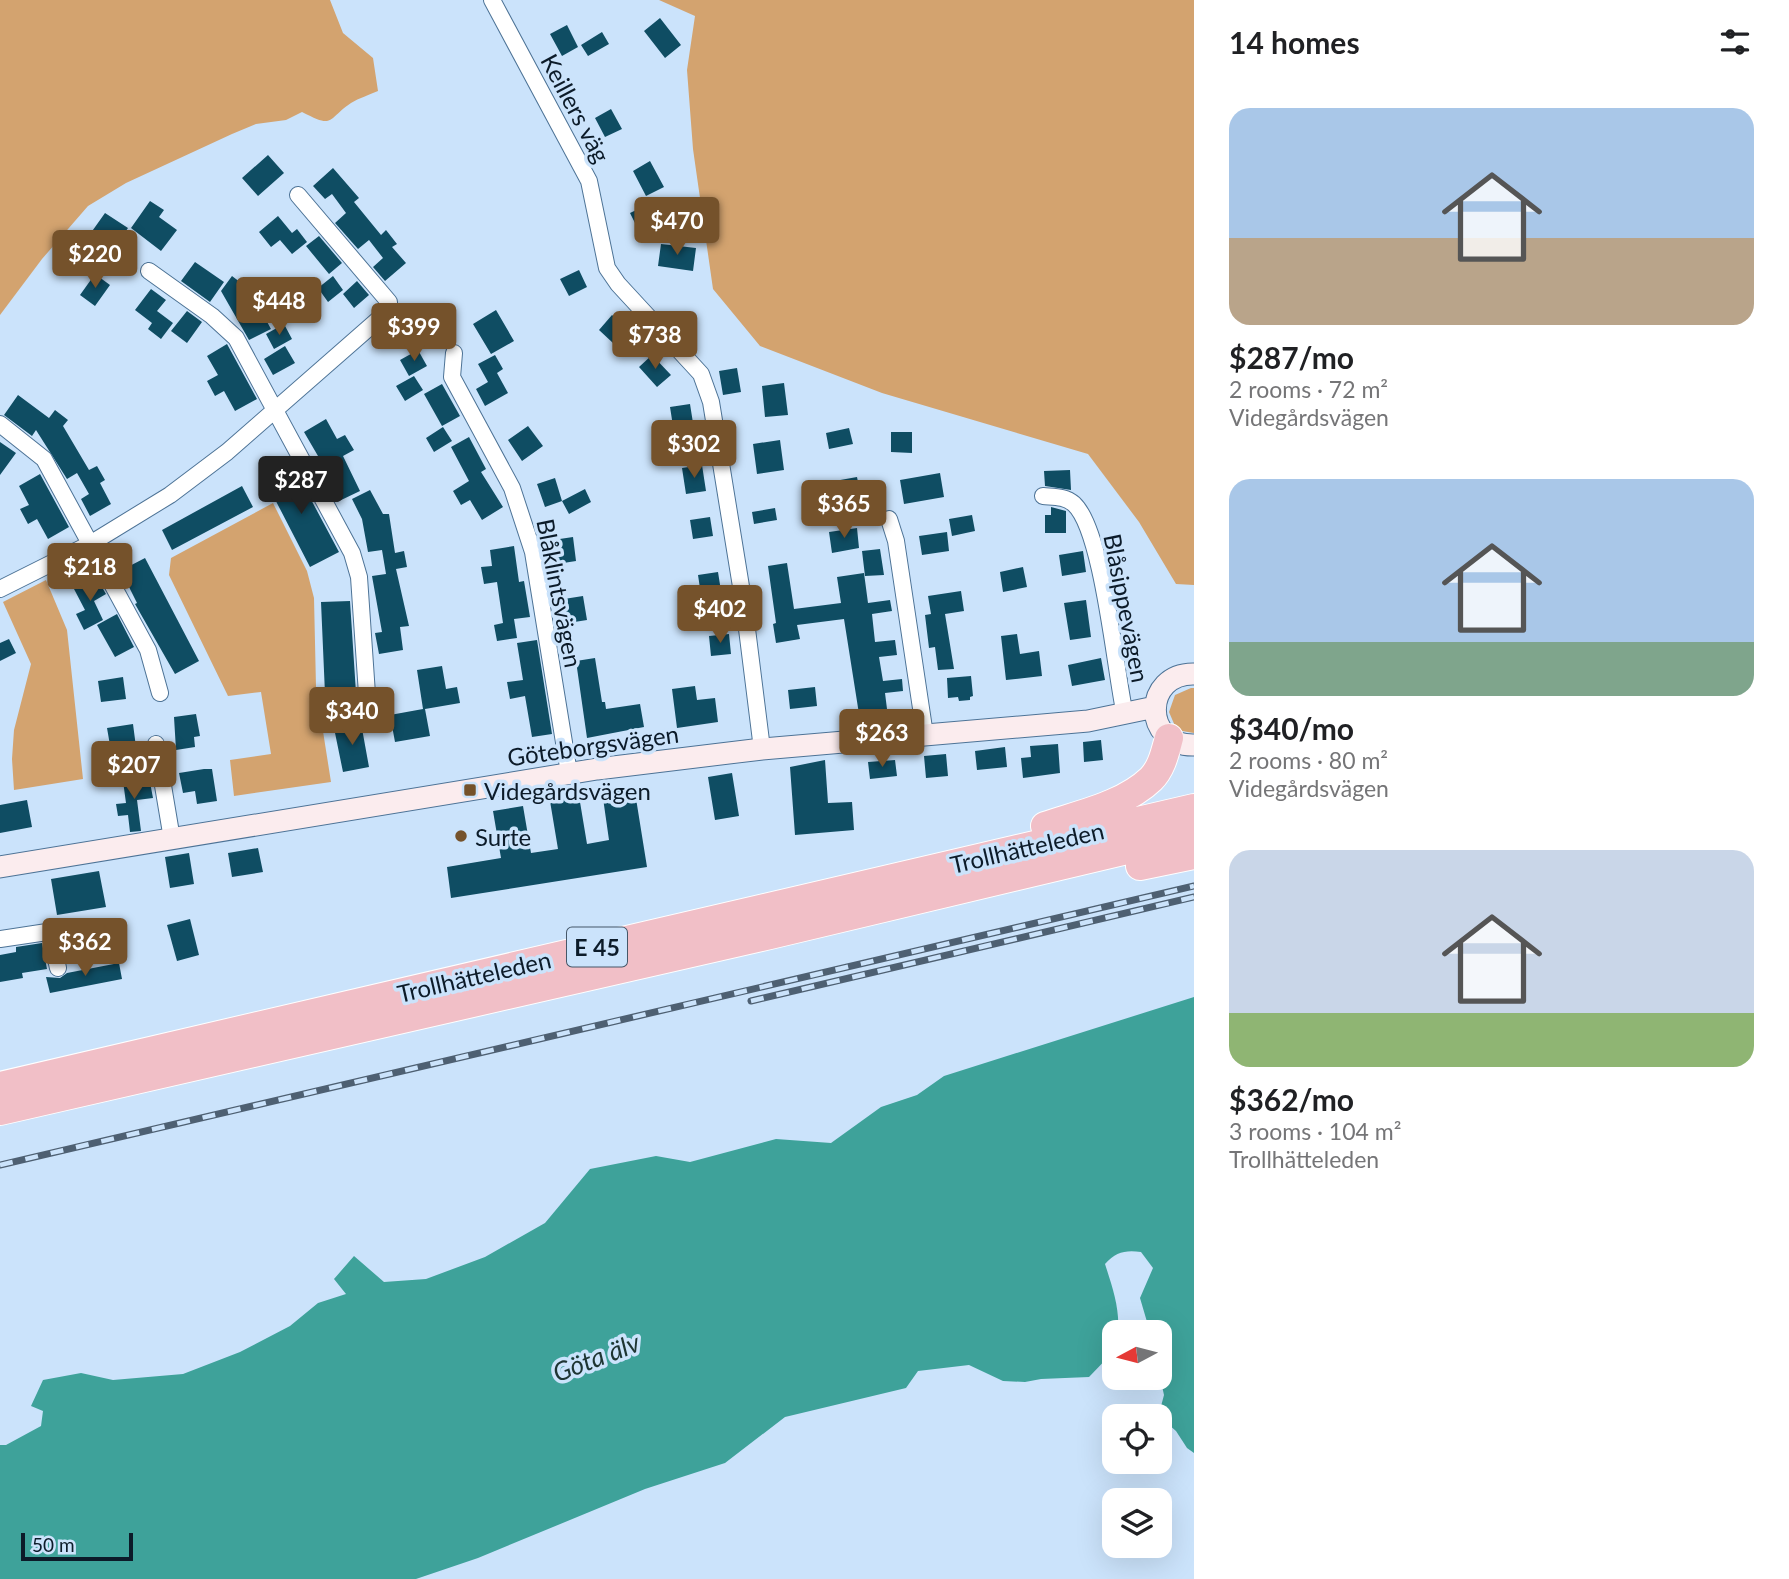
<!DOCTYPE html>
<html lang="en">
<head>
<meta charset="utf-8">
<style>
  :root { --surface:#fff; --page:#f6f6f6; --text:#202124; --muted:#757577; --accent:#75522b }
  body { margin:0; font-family:Lato,sans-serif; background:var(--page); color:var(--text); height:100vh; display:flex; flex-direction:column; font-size:26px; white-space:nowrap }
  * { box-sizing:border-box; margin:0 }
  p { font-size:23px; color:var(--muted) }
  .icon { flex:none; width:38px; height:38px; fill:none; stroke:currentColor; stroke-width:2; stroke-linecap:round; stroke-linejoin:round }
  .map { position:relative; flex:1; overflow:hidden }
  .side { display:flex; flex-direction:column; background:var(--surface); width:595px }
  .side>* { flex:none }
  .needle { width:46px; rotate:263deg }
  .controls { position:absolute; left:1102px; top:1320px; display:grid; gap:14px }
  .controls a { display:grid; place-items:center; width:70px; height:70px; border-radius:14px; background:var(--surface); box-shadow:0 7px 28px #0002; font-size:35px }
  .scale { position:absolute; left:21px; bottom:18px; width:112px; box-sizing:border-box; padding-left:7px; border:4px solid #0c1b29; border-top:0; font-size:19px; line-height:24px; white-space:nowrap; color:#0c1b29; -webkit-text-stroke:5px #cbe3fb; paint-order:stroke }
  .price { position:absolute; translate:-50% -60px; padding:0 16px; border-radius:7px; background:var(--accent); color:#fff; font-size:23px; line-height:46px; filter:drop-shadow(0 2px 4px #0008) }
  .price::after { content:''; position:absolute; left:50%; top:42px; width:21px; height:16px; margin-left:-10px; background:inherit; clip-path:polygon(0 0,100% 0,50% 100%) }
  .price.selected { background:#222; color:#fff }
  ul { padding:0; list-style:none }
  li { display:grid; align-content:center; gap:14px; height:371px; padding:0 35px }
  li span { display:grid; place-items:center; height:217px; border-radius:21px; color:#555 }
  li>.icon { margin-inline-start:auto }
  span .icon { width:126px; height:126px; fill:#fffc; stroke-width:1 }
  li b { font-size:30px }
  h2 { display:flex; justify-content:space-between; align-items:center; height:84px; padding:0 35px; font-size:30px }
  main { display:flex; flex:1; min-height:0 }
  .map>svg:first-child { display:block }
  .green { fill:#d3a36f }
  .water { fill:#3ea29a }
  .building { fill:#0f4d63 }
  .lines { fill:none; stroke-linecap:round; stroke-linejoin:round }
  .street-casing { stroke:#4d7396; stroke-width:18 }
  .secondary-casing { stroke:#4d7396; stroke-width:23 }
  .highway-casing { stroke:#fff; stroke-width:30 }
  .street { stroke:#fff; stroke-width:16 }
  .secondary { stroke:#fbecee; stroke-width:21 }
  .highway { stroke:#f1bfc7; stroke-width:28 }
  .rail-casing { stroke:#4e6072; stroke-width:7 }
  .rail { stroke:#cbe3fb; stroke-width:4.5; stroke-dasharray:13; stroke-linecap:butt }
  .poi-dot { fill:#75522b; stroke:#cbe3fb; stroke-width:2.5 }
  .labels { text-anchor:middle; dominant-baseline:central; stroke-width:7; stroke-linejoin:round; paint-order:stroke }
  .shield { fill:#cbe3fb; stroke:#455768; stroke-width:2 }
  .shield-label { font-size:23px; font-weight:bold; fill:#0c1b29 }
  .street-label { font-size:24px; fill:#0c1b29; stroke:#cbe3fb }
  .poi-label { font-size:24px; fill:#0c1b29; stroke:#cbe3fb; text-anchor:start }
  .water-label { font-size:26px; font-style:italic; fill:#1e3533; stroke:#cbe3fb }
</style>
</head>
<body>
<main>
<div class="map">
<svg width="1194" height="1579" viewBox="0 0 1194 1579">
  <rect width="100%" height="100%" fill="#cbe3fb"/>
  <path class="green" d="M0,0H330L343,33L373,58L378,91C369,95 359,98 351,103C326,120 335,129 302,112L286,120L256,124L232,134L126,183L88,206L42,259L0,315Z
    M659,0H1194V585L1176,584L1139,522L1088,454L882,393L760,346L713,289L693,149L687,70L695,16Z
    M273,503L307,571L314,598L316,687L331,782L234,796L230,760L271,754L261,692L228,696L169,575L171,558Z
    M46,580L67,630L83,779L14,790L12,759L14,730L31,664L3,602Z
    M1191,688H1194V733L1182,731L1175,726L1169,712L1175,695Z"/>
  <path class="water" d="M1194,997V1453L1187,1448L1176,1431L1161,1418L1160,1410L1164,1395L1160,1377V1332H1150L1140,1298L1153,1268L1141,1252C1125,1250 1116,1252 1105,1264C1112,1286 1120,1308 1118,1332H1115V1350L1089,1377L1041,1379L1025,1382L1003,1381L969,1365L918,1371L906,1388L785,1417L725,1463L645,1489L478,1558L416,1579H0V1445H6L41,1426L43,1411L31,1406L43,1380L81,1373L113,1380L183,1374L240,1352L290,1326L318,1303L346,1294L334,1279L354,1256L384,1282L426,1279L485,1257L545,1223L590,1169L656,1156L690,1162L776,1139L831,1143L881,1107L917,1095L944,1076Z"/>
  <path class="building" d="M660,18L681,45L665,58L644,31Z
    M567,25L578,47L562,56L550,34Z
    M602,32L609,44L588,56L581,45Z
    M611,109L622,129L605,137L595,118Z
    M268,155L284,173L258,196L242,178Z
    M650,161L664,187L646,196L633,171Z
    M333,168L359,198L354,202L381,235L386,230L397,244L392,247L406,263L385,281L373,267L383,258L369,240L358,249L335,223L346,213L332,194L325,199L313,186Z
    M150,201L164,210L159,217L177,230L161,251L131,228Z
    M651,203L657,217L637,227L630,213Z
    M105,213L128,228L96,274L66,252L76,239L83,244Z
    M278,216L292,233L297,229L307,242L292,254L280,240L271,247L259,232Z
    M319,236L342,263L329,274L306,246Z
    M661,244L696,248L693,271L658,266Z
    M195,262L224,282L210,302L181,281Z
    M579,270L587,287L569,296L560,279Z
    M95,274L110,285L95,306L80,295Z
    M232,276L249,289L271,329L249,340L221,291Z
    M333,276L343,290L328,302L318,288Z
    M357,281L369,295L354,308L343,294Z
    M151,289L166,300L157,311L173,323L161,339L148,329L152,323L135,310Z
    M496,310L514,341L491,354L473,324Z
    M187,311L202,322L187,343L171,331Z
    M439,312L451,333L433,343L421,322Z
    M612,315L627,328L613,343L599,330Z
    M284,324L292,339L274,349L266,334Z
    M227,344L257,399L235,411L224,391L215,396L207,381L218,375L207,356Z
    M285,346L295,363L273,375L264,359Z
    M418,350L427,366L409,376L400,360Z
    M495,355L503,369L497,373L508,393L485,406L476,389L488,382L478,364Z
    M652,355L671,375L657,387L639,367Z
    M737,368L741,392L723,395L719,371Z
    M414,376L423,390L405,401L396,386Z
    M784,383L788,415L765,417L762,386Z
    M442,384L460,416L442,426L424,394Z
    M18,395L49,418L55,410L68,420L63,426L89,470L97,466L105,480L100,483L111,504L90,516L81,499L89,494L77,473L67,479L36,430L32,436L4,415Z
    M690,404L693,423L673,426L670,407Z
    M326,419L337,439L345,435L354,450L343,456L360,491L337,502L319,471L325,468L304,432Z
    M528,426L543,446L522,461L508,440Z
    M443,427L452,441L434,452L426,438Z
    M849,428L853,444L829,449L826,433Z
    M891,432H912V453L891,452Z
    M673,436L678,455L658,460L654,441Z
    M469,437L486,469L481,472L503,507L482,520L470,500L461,505L453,491L469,481L451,447Z
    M780,440L784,470L757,474L753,444Z
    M0,442L16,453L0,475Z
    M292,464L339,552L310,567L264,478Z
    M702,465L706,491L686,494L682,468Z
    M1070,470L1071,490L1045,486L1044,471Z
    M940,473L944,497L904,504L900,480Z
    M40,474L69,527L48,539L37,519L28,524L20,509L29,505L19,486Z
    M857,477L861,497L822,505L818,484Z
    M555,478L562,501L545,507L537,484Z
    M242,486L253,507L172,550L162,530Z
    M585,489L591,502L569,514L562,501Z
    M370,490L383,514H389L395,553L404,551L407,567L396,569L409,626L400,627L403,650L379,654L375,633L382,632L372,576L386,574L382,550L368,552L362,519L352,499Z
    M1051,507L1066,511V533H1045V515H1051Z
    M775,508L777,520L754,524L752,512Z
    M972,515L975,531L952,536L949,519Z
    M710,517L713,536L693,539L690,520Z
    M857,528L859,548L832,553L829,532Z
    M947,532L949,551L922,555L919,536Z
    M573,537L576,561L557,564L553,540Z
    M514,546L519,582L524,581L530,617L514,619L517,638L497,641L494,625L503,623L497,582L484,584L481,567L492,566L490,550Z
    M880,549L884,575L865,576L862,551Z
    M1083,551L1086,572L1062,576L1059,555Z
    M145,558L199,661L175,674L135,604L137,603L127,583L124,584L118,572Z
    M787,563L794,609L841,603L837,577L864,573L868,603L890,600L892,611L872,614L875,642L895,640L897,655L879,657L883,681L902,679L903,691L885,693L887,709L859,714L844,619L797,625L800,639L776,643L773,624L776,623L768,566Z
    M1023,567L1027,587L1003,592L1000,572Z
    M718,572L721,591L701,595L698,575Z
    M96,577L106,594L94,601L103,620L84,630L76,614L85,610L74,589Z
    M961,591L964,611L945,614L954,669L938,670L935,647L929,648L925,615L931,614L928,596Z
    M583,596L587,620L568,623L564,599Z
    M1086,600L1091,637L1070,640L1064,603Z
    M350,601L356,693L325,694L321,602Z
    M117,614L134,647L115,657L97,625Z
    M729,634L731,654L711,656L709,636Z
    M1017,634L1020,654L1039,651L1042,676L1006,680L1001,636Z
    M9,639L16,653L0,661V643Z
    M537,640L552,734L532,737L525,696L510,699L507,682L523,680L517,643Z
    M595,658L602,702H605L606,709L640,704L644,727L587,738L576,661Z
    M1101,658L1105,680L1072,686L1068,665Z
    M442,666L446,689L457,687L460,703L425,709L430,736L395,742L390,715L423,709L417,670Z
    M971,676L973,696L970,697V700L959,701L958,697L948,698L947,678Z
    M123,677L126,699L101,702L98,681Z
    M695,686L697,700L715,698L718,722L677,728L672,689Z
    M815,687L817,706L790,709L788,690Z
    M196,714L200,736L194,737L195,747L176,750L174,717Z
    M361,723L369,767L343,772L334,728Z
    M133,724L136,747L111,751L107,728Z
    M1101,740L1103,760L1084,762L1083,742Z
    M1058,744L1060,773L1023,778L1021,758L1031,757L1030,746Z
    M1005,747L1007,767L977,770L975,751Z
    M946,754L948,776L926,778L924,756Z
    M825,760L828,803L852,802L854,830L795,835L790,767Z
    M895,760L897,776L870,779L868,762Z
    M204,769H212L217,801L197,804L195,791L183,793L179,773Z
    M732,773L739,816L715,820L708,777Z
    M149,777L153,798L137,800L141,831L130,832L128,815L118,816L116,804L126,803L123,781Z
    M634,786L647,867L451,898L447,867L501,858L493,811L523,806L531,853L558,849L550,801L579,796L587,844L609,840L602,791Z
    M27,800L32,827L0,833V805Z
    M258,848L263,872L232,877L228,853Z
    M189,853L194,884L170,888L165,857Z
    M99,871L106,907L57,915L51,879Z
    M190,919L199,955L177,961L167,925Z
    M42,943L47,969L22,973L23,978L0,982V955L16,952V947Z
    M119,963L122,979L50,993L46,977L60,978L67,973Z"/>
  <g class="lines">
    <g class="street-casing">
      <path id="street" d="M492,0L589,181L607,268L618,284L701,374L711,402L744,605L762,749
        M149,271L212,316L236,338L352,553L359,577L367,694
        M454,353L452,377L512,488L533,552L569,773
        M0,424L44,459L148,650L160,693
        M1043,496C1054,497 1065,496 1074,504C1103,531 1115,670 1125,715
        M889,519L896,541L925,735
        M0,589L90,544L170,495L227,452L388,311L389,302L298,195
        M156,744L172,839
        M0,939L47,932L51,936L58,968"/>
    </g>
    <g class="secondary-casing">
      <path id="secondary" d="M1194,674C1143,673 1142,746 1194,745
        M0,867L597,769L762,749L1088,721L1155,707"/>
    </g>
    <g class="highway-casing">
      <path id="highway" d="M1045,826C1080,814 1124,805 1151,779C1162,768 1165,752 1169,738
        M1140,866L1194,855
        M0,1086L1194,808
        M0,1111L770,935L1194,834"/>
    </g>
    <use href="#street" class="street"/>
    <use href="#secondary" class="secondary"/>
    <use href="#highway" class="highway"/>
    <g class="rail-casing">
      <path id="rail" d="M751,1001L1194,897
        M0,1165L1194,886"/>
    </g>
    <use href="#rail" class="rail"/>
  </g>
  <g class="poi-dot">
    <rect x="463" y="783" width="14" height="14" rx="3.5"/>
    <circle cx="461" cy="836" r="7"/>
  </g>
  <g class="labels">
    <rect class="shield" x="567" y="927.5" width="60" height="39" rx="5"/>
    <g class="shield-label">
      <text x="597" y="947">E 45</text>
    </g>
    <g class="street-label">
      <text transform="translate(576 108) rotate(62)">Keillers väg</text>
      <text transform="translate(560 593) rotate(79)">Blåklintsvägen</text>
      <text transform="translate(1127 608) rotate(79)">Blåsippevägen</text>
      <text transform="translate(593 745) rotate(-8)">Göteborgsvägen</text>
      <text transform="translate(1027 847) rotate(-13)">Trollhätteleden</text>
      <text transform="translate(474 976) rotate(-13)">Trollhätteleden</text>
    </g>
    <g class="poi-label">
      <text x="484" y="790">Videgårdsvägen</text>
      <text x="475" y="836">Surte</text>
    </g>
    <g class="water-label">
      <text transform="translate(596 1357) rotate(-21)">Göta älv</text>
    </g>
  </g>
</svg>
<div class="controls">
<a><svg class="needle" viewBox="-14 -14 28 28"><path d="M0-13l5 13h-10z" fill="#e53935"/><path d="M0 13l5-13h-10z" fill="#757577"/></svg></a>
<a><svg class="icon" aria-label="locate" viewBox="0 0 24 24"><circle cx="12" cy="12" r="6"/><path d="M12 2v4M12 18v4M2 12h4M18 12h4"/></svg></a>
<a><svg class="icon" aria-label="layers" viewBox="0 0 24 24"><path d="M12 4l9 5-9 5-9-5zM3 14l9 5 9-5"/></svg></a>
</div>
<div class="scale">50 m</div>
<b class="price" style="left:677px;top:257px">$470</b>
<b class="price" style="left:95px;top:290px">$220</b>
<b class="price" style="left:279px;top:337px">$448</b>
<b class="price" style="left:414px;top:363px">$399</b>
<b class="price" style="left:655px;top:371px">$738</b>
<b class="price" style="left:694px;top:480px">$302</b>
<b class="price selected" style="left:301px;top:516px">$287</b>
<b class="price" style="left:844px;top:540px">$365</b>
<b class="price" style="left:90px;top:603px">$218</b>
<b class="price" style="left:720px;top:645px">$402</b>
<b class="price" style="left:352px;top:747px">$340</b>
<b class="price" style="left:882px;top:769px">$263</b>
<b class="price" style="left:134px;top:801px">$207</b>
<b class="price" style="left:85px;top:978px">$362</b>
</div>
<section class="side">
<h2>14 homes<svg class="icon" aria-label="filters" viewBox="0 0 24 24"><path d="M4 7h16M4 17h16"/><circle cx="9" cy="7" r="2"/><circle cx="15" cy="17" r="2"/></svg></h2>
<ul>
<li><span style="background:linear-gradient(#a9c7e8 60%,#b9a48a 0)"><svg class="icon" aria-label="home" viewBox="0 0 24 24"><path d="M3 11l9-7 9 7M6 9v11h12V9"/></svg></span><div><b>$287/mo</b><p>2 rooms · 72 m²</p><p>Videgårdsvägen</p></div></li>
<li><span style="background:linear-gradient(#a9c7e8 75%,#7fa58c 0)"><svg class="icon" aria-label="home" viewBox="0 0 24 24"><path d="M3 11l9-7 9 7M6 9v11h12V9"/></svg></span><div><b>$340/mo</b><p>2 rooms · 80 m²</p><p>Videgårdsvägen</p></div></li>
<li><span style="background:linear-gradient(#c9d6e8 75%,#8fb573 0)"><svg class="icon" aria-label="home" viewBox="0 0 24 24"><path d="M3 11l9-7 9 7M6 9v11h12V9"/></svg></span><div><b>$362/mo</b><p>3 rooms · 104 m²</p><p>Trollhätteleden</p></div></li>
</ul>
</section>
</main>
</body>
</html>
